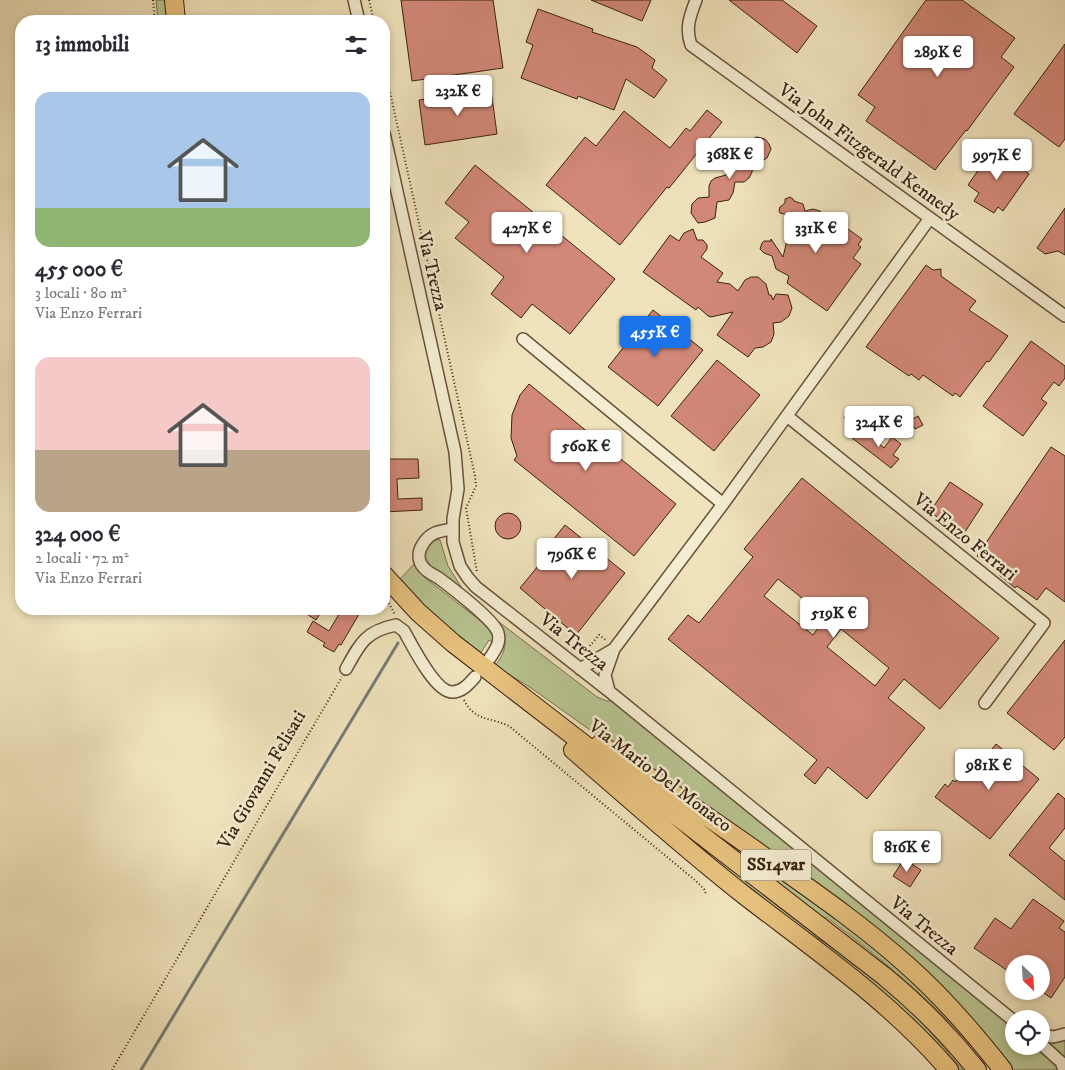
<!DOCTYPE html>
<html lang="it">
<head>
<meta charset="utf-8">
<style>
  :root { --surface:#fff; --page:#f7f7f7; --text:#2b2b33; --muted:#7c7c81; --accent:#1a73e8 }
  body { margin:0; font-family:"IM FELL DW Pica",serif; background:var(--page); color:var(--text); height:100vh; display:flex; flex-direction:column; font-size:19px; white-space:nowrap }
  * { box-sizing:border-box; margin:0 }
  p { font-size:16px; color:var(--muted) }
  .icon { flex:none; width:28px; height:28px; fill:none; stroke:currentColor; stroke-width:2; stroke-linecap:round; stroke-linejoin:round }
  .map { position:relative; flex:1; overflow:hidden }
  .panel { position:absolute; left:15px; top:15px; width:375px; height:600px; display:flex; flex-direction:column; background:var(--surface); border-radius:20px; box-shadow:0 2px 8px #0003 }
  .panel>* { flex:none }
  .needle { width:32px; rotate:155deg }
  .fabs { position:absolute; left:1005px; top:955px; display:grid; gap:10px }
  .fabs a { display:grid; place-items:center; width:45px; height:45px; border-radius:50%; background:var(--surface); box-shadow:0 2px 8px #0003; font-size:25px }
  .price { position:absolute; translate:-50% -42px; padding:0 11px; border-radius:5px; background:#fff; color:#222; font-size:16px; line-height:32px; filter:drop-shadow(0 1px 2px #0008) }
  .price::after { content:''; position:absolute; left:50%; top:30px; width:15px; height:11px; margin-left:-8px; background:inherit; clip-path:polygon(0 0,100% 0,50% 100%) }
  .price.selected { background:var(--accent); color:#fff }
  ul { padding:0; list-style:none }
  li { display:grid; align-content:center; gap:10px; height:265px; padding:0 20px }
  li span { display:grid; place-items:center; height:155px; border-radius:15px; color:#555 }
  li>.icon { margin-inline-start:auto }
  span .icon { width:90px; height:90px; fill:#fffc; stroke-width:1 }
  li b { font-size:21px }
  h2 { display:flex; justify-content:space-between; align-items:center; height:60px; padding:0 20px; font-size:21px }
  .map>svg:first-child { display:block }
  .green { fill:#b8c491; stroke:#787250 }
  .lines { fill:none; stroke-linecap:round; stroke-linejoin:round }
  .stream { stroke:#777d77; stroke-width:3 }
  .building { fill:#d28878; stroke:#39210f; fill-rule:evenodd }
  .minor-casing { stroke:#67523a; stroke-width:14 }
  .highway-casing { stroke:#39210f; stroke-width:20 }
  .path { stroke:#39210f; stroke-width:2; stroke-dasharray:1 2.5; stroke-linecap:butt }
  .minor { stroke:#f5edd3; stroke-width:11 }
  .highway { stroke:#e8c27e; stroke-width:18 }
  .labels { text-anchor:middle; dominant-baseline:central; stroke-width:5; stroke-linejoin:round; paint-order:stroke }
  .shield { fill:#f5edd3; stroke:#715e4a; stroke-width:1 }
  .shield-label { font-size:18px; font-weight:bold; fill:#39210f }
  .street-label { font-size:19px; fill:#39210f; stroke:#f5edd3 }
</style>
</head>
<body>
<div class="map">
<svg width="1065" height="1070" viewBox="0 0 1065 1070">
  <rect width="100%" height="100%" fill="#f0e3bc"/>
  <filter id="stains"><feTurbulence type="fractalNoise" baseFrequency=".004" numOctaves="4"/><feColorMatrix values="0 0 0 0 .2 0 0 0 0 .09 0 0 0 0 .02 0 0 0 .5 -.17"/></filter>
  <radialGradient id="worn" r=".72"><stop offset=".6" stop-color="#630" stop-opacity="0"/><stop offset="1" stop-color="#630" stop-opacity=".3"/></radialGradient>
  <path class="green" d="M156,0H167L169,21H158Z
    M434,539L440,540L448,566L465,593L432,568L424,557L426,546Z
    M415,563L424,577L490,628L494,633L495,645L489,640L480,654C451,632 424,607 399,580Z
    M499,622L597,697L607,701H614L1014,1026V1046H1039L1059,1065L1060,1070H1007L953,1004L607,742L531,688L495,666C508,649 507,641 499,622Z
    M634,794L815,931L813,935C850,960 886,985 916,1017C933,1034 948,1052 963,1070H955L824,950Z
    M690,811L901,967L998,1070H991C942,1008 888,964 826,917L824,920L687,818Z
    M1065,1041V1059L1062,1055L1049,1045L1050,1043Z"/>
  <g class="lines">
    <path class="stream" d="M141,1070L398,643"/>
  </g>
  <path class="building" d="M401,0H493L503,68L412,81Z
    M591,0H651L642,21Z
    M729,0H782L817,26L797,53Z
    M926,0H962L1015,38L1001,57L1014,67L967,131L966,130L935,170L866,121L875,107L858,95Z
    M538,9L593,29L592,32L637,47L655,60L652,68L667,80L654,98L626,79L614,110L578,96L577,99L521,78L533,45L526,42Z
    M1065,44V139L1059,147L1014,114Z
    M491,90L497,134L425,145L419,100Z
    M707,110L722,122L674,182L669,188L667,187L620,245L546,185L585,137L596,146L624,111L670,148L686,128L690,131Z
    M757,137L765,139L769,144L771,149L767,158L760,162L753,163L752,172L749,178L744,182H735L733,193L729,200L717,202L715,218L705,222L698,223L691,213L692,204L698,198L709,197V186L711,181L715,178L726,175L730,161L735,158L744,155L745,147L748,141Z
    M994,147L1029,174L1003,211L998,207L994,213L974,201L979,193L968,185Z
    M475,165L615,279L570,334L532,304L521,318L491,294L504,277L455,238L469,222L445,203Z
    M790,197L793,199L794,201L803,204L805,211L813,209L820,211L829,220L831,217L862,239L858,245L861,247L853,258L861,264L827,311L787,283L789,276L776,269L772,256L764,253L760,249L762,243L764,241H771V239L783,257L788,236L801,224L789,219L787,215L780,213L779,211L780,207L785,203V199Z
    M1065,208V255L1058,251L1045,254L1037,248Z
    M693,229L697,240H703L707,245V249L701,257L723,273L717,282L730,284L738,291L745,280L751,277H758L766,284L769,295H771L773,300L776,294L788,295L792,308L789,316L781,322L773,323L774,334L771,342L763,347L755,348L748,357L717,335L733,312L711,317L708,316L698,307L696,310L643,272L670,235L679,241L684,233Z
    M926,265L933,270L941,269V276L976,301L969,310L1008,336L989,362L987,361L960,397L955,393L953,396L923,375L919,380L911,374L909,376L866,347Z
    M653,310L703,350L658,406L608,367Z
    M1031,341L1065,366V378L1059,386L1054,382L1041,399L1047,403L1023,436L983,406Z
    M717,360L760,395L714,451L671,416Z
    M529,384L676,504L634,556L514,460L517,456L511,438L512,415L520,395Z
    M851,407L860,414L853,424L844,418Z
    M918,416L923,425L915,429L911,420Z
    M860,428L884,448L892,437L901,444L893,455L899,459L891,468L852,438Z
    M1051,447L1065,456V602L1046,588L1037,600L1017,586L1015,588L999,575L1000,573L977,556Z
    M388,459H418L419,478L397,479L398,499L422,498V510L384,512V491H389Z
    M802,478L999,638L940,709L904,679L888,698L925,728L867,799L828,767L815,784L804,775L817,760L668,639L688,615L699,623L753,557L744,549ZM778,579L826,617L813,635L764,596ZM841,629L889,668L875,686L827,647Z
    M950,482L983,504L963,535L930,512Z
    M495 526a13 13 0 1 1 26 0a13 13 0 1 1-26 0Z
    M565,525L625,573L576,635L520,588L543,560L539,557Z
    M299,609H323L316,620Z
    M342,609H362L341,645L339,644L334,652L323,646L325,643L307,632L313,621L329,631Z
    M1065,640V737L1054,750L1007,713Z
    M996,744L1039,779L990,839L935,797L945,784L948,787L953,780L955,782L975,758L981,763Z
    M1058,793L1065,799V828L1049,848L1065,861V900L1009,855Z
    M904,859L921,870L910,887L893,876Z
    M1033,899L1064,921L1059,928L1065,932V977L1051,998L1041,991V964H1014V975L974,948L995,918L1011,929Z"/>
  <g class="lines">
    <g class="minor-casing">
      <path id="minor" d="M354,0L359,21
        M696,0C690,16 685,28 691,45L1065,316
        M384,133L455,452L458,489L453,519V542L460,566L468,578L476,587L610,692L1014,1021
        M523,339L723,504
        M787,416L1044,623L985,703
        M452,529C440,531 430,532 423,544C418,551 417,561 424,568C428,573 435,575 440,579C452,588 495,621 498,633C501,643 495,650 490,658
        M346,669C360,643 366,631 396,625L404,631C412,645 435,692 452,692C462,692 469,684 475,677
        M580,669L614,649
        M609,691L605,675L614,649L723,504L930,218
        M1041,1035L1053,1037L1065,1034
        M1041,1044L1061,1062L1064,1070"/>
    </g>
    <g class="highway-casing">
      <path id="highway" d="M174,0L176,21
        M384,575L418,612L453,643L884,976C918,1004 949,1035 977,1070
        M600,744C660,784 720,825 779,867C823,898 868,930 908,966C943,997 974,1033 1003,1070
        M573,750C630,799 685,849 744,895C815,950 890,1001 949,1070"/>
    </g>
    <path class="path" d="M153,0L155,21
      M369,0L374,21
      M384,65L475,476L476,486L466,508L477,572
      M384,598L390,605L395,615
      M583,654L599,635L607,641
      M464,700C474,721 490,717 509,726L696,881L704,889L706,894
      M112,1070L342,677"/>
    <use href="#minor" class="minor"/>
    <use href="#highway" class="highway"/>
  </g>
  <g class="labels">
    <rect class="shield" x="741" y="849.5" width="70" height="31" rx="4"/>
    <g class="shield-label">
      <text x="776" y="865">SS14var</text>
    </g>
    <g class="street-label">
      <text transform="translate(869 152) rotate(36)">Via John Fitzgerald Kennedy</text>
      <text transform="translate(432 271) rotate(77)">Via Trezza</text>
      <text transform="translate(965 537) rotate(39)">Via Enzo Ferrari</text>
      <text transform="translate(574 642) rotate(38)">Via Trezza</text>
      <text transform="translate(660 776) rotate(37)">Via Mario Del Monaco</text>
      <text transform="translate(262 780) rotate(-60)">Via Giovanni Felisati</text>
      <text transform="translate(924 926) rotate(39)">Via Trezza</text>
    </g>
  </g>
  <rect width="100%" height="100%" filter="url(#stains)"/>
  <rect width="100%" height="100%" fill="url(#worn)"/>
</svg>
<div class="fabs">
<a><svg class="needle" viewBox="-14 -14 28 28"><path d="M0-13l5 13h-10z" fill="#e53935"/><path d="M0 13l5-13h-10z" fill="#7c7c81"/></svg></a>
<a><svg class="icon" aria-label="locate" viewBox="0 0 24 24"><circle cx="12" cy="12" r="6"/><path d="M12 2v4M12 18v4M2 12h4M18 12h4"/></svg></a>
</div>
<b class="price" style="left:938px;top:78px">289K €</b>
<b class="price" style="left:458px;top:117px">232K €</b>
<b class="price" style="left:730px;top:180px">368K €</b>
<b class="price" style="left:997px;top:181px">997K €</b>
<b class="price" style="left:527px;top:254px">427K €</b>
<b class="price" style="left:816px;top:254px">331K €</b>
<b class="price selected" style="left:655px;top:358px">455K €</b>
<b class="price" style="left:879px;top:448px">324K €</b>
<b class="price" style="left:586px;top:472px">560K €</b>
<b class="price" style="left:572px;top:580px">796K €</b>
<b class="price" style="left:834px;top:639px">519K €</b>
<b class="price" style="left:989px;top:791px">981K €</b>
<b class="price" style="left:907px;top:873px">816K €</b>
<section class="panel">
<h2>13 immobili<svg class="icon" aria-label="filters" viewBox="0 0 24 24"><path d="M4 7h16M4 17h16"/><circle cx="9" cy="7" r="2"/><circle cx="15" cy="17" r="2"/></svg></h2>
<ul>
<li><span style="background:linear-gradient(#a9c7e8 75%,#8fb573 0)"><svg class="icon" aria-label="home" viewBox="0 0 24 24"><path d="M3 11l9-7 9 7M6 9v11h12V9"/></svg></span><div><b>455 000 €</b><p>3 locali · 80 m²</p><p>Via Enzo Ferrari</p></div></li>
<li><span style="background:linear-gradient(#f6c9c9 60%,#b9a48a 0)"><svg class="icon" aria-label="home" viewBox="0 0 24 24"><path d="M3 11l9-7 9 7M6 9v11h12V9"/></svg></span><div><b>324 000 €</b><p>2 locali · 72 m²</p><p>Via Enzo Ferrari</p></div></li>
</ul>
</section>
</div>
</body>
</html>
